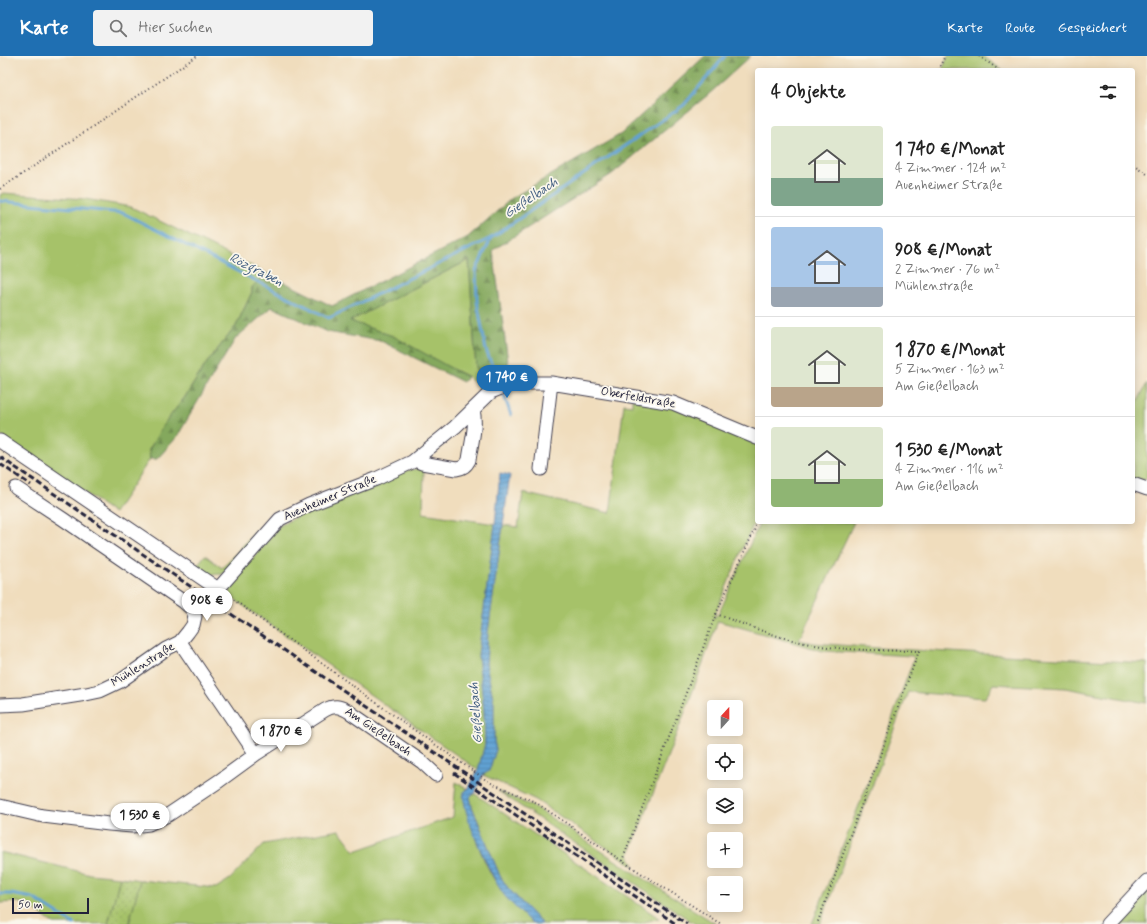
<!DOCTYPE html>
<html lang="de">
<head>
<meta charset="utf-8">
<style>
  :root { --surface:#fff; --page:#f2f2f2; --text:#222; --muted:#767676; --line:#e0e0e0; --accent:#1f6fb2 }
  body { margin:0; font-family:Mynerve,sans-serif; background:var(--page); color:var(--text); height:100vh; display:flex; flex-direction:column; font-size:15px; white-space:nowrap }
  * { box-sizing:border-box; margin:0 }
  p { font-size:13px; color:var(--muted) }
  .icon { flex:none; width:22px; height:22px; fill:none; stroke:currentColor; stroke-width:2; stroke-linecap:round; stroke-linejoin:round }
  .map { position:relative; flex:1; overflow:hidden }
  .drawer { position:absolute; left:755px; top:12px; width:380px; height:456px; display:flex; flex-direction:column; background:var(--surface); border-radius:4px; box-shadow:0 2px 10px #0003 }
  .drawer>* { flex:none }
  .needle { width:26px; rotate:21deg }
  .controls { position:absolute; left:707px; top:644px; display:grid; gap:8px }
  .controls a { display:grid; place-items:center; width:36px; height:36px; border-radius:4px; background:var(--surface); box-shadow:0 2px 10px #0003; font-size:20px }
  .scale { position:absolute; left:12px; bottom:10px; width:77px; box-sizing:border-box; padding-left:4px; border:2px solid #22223b; border-top:0; font-size:11px; line-height:14px; white-space:nowrap; color:#22223b; -webkit-text-stroke:3px #fbf7ec; paint-order:stroke }
  .price { position:absolute; translate:-50% -34px; padding:0 9px; border-radius:14px; background:#fff; color:#222; font-size:13px; line-height:26px; filter:drop-shadow(0 1px 2px #0008) }
  .price::after { content:''; position:absolute; left:50%; top:24px; width:12px; height:9px; margin-left:-6px; background:inherit; clip-path:polygon(0 0,100% 0,50% 100%) }
  .price.active { background:var(--accent); color:#fff }
  ul { padding:0; list-style:none }
  li { display:flex; align-items:center; gap:12px; height:100px; padding:0 16px }
  li+li { border-top:1px solid var(--line) }
  li span { display:grid; place-items:center; flex:none; width:112px; height:80px; border-radius:4px; color:#555 }
  li>.icon { margin-inline-start:auto }
  span .icon { width:48px; height:48px; fill:#fffc; stroke-width:1 }
  li b { font-size:17px }
  h2 { display:flex; justify-content:space-between; align-items:center; height:48px; padding:0 16px; font-size:17px }
  header { display:flex; align-items:center; gap:24px; box-sizing:border-box; height:56px; padding:0 20px; background:var(--accent); color:#fff }
  header strong { font-size:19px }
  nav { display:flex; gap:22px; margin-inline-start:auto; font-size:14px }
  .search { width:280px; height:36px; background:var(--page); display:flex; align-items:center; gap:10px; box-sizing:border-box; padding:0 14px; border-radius:4px; color:var(--muted); font-size:15px }
  .map>svg:first-child { display:block }
  .grass { fill:#a6c269; stroke:#647252 }
  .forest { fill:url(#forest-firs); stroke:#53654c }
  .garden { fill:url(#garden-dots); stroke:#647252 }
  .water { fill:url(#water-rules); stroke:#426287 }
  .lines { fill:none; stroke-linecap:round; stroke-linejoin:round }
  .stream { stroke:#61a1d3; stroke-width:3 }
  .minor-casing { stroke:#413e4e; stroke-width:15 }
  .path { stroke:#413e4e; stroke-width:2; stroke-dasharray:1 3; stroke-linecap:butt }
  .minor { stroke:#fff; stroke-width:13 }
  .rail { stroke:#22223b; stroke-width:3; stroke-dasharray:6 3; stroke-linecap:butt }
  .labels { text-anchor:middle; dominant-baseline:central; stroke-width:3.5; stroke-linejoin:round; paint-order:stroke }
  .street-label { font-size:12px; fill:#22223b; stroke:#fbf7ec }
  .water-label { font-size:13px; font-style:italic; fill:#3e5b7f; stroke:#fbf7ec }
</style>
</head>
<body>
<header>
<strong>Karte</strong>
<div class="search"><svg class="icon" aria-label="search" viewBox="0 0 24 24"><circle cx="10" cy="10" r="6"/><path d="M15 15l6 6"/></svg>Hier suchen</div>
<nav><a>Karte</a><a>Route</a><a>Gespeichert</a></nav>
</header>
<div class="map">
<svg width="1147" height="868" viewBox="0 0 1147 868">
  <defs>
    <pattern id="forest-firs" width="22" height="20" patternUnits="userSpaceOnUse"><rect width="22" height="20" fill="#84a85d"/><path d="M5 1l3.5 6h-7zM16 11l3.5 6h-7z" fill="#6c884e"/></pattern>
    <pattern id="garden-dots" width="8" height="8" patternUnits="userSpaceOnUse"><rect width="8" height="8" fill="#a6c269"/><path d="M2 2h.1M6 6h.1" fill="none" stroke="#8fa65c" stroke-width="1.8" stroke-linecap="round"/></pattern>
    <pattern id="water-rules" width="6" height="5" patternUnits="userSpaceOnUse"><rect width="6" height="5" fill="#61a1d3"/><path d="M0 2.5h6" fill="none" stroke="#5083ac"/></pattern>
  </defs>
  <rect width="100%" height="100%" fill="#fbf7ec"/>
  <filter id="ink" filterUnits="userSpaceOnUse"><feTurbulence type="fractalNoise" baseFrequency=".025" numOctaves="2"/><feDisplacementMap in="SourceGraphic" scale="8" xChannelSelector="R" yChannelSelector="G"/><feConvolveMatrix kernelMatrix="1 2 1 2 8 2 1 2 1" color-interpolation-filters="sRGB"/></filter>
  <filter id="wash" filterUnits="userSpaceOnUse"><feTurbulence type="fractalNoise" baseFrequency=".012" numOctaves="4" result="noise"/><feDisplacementMap in="SourceGraphic" scale="16" xChannelSelector="R" yChannelSelector="G"/><feGaussianBlur stdDeviation="0.9" result="paint"/><feColorMatrix in="noise" values="0 0 0 0 0 0 0 0 0 0 0 0 0 0 0 0 0 1.4 0 .05"/><feComposite in="paint" operator="in"/></filter>
  <g filter="url(#wash)">
    <rect width="100%" height="100%" fill="#f0ddbd"/>
    <path class="grass" d="M948,0H983L1002,14H942Z
      M3,137L85,143L131,151L266,217L252,231V236L236,270L206,308L185,341L163,370L149,394L150,403L114,457L0,379V139Z
      M469,204L476,313L483,335L467,320L349,265Z
      M1147,327V422C1143,425 1138,425 1133,425V355Z
      M632,343L669,349L757,388V461L744,489L713,563L719,557L760,466H854L799,584L814,587L878,592L1147,607V647L1065,632L993,628L985,642L908,636L820,868H812L880,696L914,602L912,600L823,595L718,565L688,648L629,799L634,810L536,744L483,719L489,715L496,694L494,685V647L486,608L488,576L503,469L518,471L523,437L610,457L624,348L632,349Z
      M424,412L423,457L495,468L478,599L484,655L485,677V688L478,714L238,546L231,539L229,530L279,470L316,450L408,414Z
      M279,458L223,518L208,519L195,512L205,499L222,512L259,472Z
      M456,726L468,733L464,736L463,741C472,773 483,812 505,839C513,849 523,858 532,868H129L140,824L216,832L230,823L264,788L339,774L355,795L453,761Z
      M498,735L536,752L624,810L716,868H695Z
      M475,738L659,862L638,868H542L508,832L500,820L472,750L470,741Z
      M0,796L90,818L120,821L108,868H54L29,850L18,846L0,847Z
      M1147,835V868H1117Z"/>
    <path class="forest" d="M705,0H751L709,38L612,118L493,194L510,321L483,335L476,313L469,204L350,265L393,280L467,321L463,326L381,285L327,276L272,251L236,282L211,323L177,381L157,403H150L149,394L163,369L185,341L206,308L236,270L252,236V231L266,217L332,250L468,181L512,142L621,78Z"/>
    <path class="garden" d="M120,821L140,824L129,868H108Z"/>
    <path class="water" d="M500,417L510,419L488,576L486,608L494,647V685L496,694L489,715L483,719L475,737L470,741L472,751L500,820L508,832L542,868H532C523,858 512,849 504,839C492,822 460,755 464,736L468,733L478,714L485,688L484,655L478,599L495,468Z"/>
    <g class="lines">
      <path class="stream" d="M0,145L123,157L329,262L491,182
        M500,329L486,294L477,245L476,215L491,182L684,49L725,0
        M502,334L511,359
        M0,838H11L33,842L74,868"/>
    </g>
  </g>
  <g filter="url(#ink)">
    <g class="lines">
      <g class="minor-casing">
        <path id="minor" d="M0,385L218,533L280,463L309,449L376,423L412,406L455,371L491,336L513,327H551L673,347L757,382
          M415,404L422,407L456,413C463,412 466,410 469,404C471,388 477,370 473,354
          M541,413L551,327
          M1133,428L1147,433
          M180,586L256,698L325,654C334,649 339,650 348,655L422,706L436,719
          M0,649L23,648L86,638L100,635L119,626L166,593L180,586L188,576L193,569L195,560L192,553L184,546L63,463L16,432
          M0,750L43,760L109,768L132,770L149,768L168,759L219,725L256,698
          M1107,868L1147,825"/>
      </g>
      <path class="path" d="M979,0L999,14
        M938,14L945,0
        M1133,108L1147,118
        M0,133L197,0
        M227,539L410,671L489,726L535,746L622,805L721,868
        M716,558C748,570 781,583 815,589C849,595 885,594 919,595L817,868
        M622,805L716,558L758,466"/>
      <use href="#minor" class="minor"/>
      <path class="rail" d="M0,401L687,868
        M0,408L31,429
        M454,717L676,868"/>
    </g>
  </g>
  <g class="labels">
    <g class="street-label">
      <text transform="translate(638 342) rotate(10)">Oberfeldstraße</text>
      <text transform="translate(330 442) rotate(-23)">Auenheimer Straße</text>
      <text transform="translate(143 609) rotate(-32)">Mühlenstraße</text>
      <text transform="translate(378 676) rotate(34)">Am Gießelbach</text>
    </g>
    <g class="water-label">
      <text transform="translate(531 142) rotate(-34)">Gießelbach</text>
      <text transform="translate(256 214) rotate(27)">Rözgraben</text>
      <text transform="translate(476 657) rotate(-94)">Gießelbach</text>
    </g>
  </g>
</svg>
<div class="controls">
<a><svg class="needle" viewBox="-14 -14 28 28"><path d="M0-13l5 13h-10z" fill="#e53935"/><path d="M0 13l5-13h-10z" fill="#767676"/></svg></a>
<a><svg class="icon" aria-label="locate" viewBox="0 0 24 24"><circle cx="12" cy="12" r="6"/><path d="M12 2v4M12 18v4M2 12h4M18 12h4"/></svg></a>
<a><svg class="icon" aria-label="layers" viewBox="0 0 24 24"><path d="M12 4l9 5-9 5-9-5zM3 14l9 5 9-5"/></svg></a>
<a>+</a>
<a>−</a>
</div>
<div class="scale">50 m</div>
<b class="price active" style="left:507px;top:343px">1 740 €</b>
<b class="price" style="left:207px;top:566px">908 €</b>
<b class="price" style="left:281px;top:697px">1 870 €</b>
<b class="price" style="left:140px;top:781px">1 530 €</b>
<section class="drawer">
<h2>4 Objekte<svg class="icon" aria-label="filters" viewBox="0 0 24 24"><path d="M4 7h16M4 17h16"/><circle cx="9" cy="7" r="2"/><circle cx="15" cy="17" r="2"/></svg></h2>
<ul>
<li><span style="background:linear-gradient(#dfe7d0 65%,#7fa58c 0)"><svg class="icon" aria-label="home" viewBox="0 0 24 24"><path d="M3 11l9-7 9 7M6 9v11h12V9"/></svg></span><div><b>1 740 €/Monat</b><p>4 Zimmer · 124 m²</p><p>Auenheimer Straße</p></div></li>
<li><span style="background:linear-gradient(#a9c7e8 75%,#9aa5b1 0)"><svg class="icon" aria-label="home" viewBox="0 0 24 24"><path d="M3 11l9-7 9 7M6 9v11h12V9"/></svg></span><div><b>908 €/Monat</b><p>2 Zimmer · 76 m²</p><p>Mühlenstraße</p></div></li>
<li><span style="background:linear-gradient(#dfe7d0 75%,#b9a48a 0)"><svg class="icon" aria-label="home" viewBox="0 0 24 24"><path d="M3 11l9-7 9 7M6 9v11h12V9"/></svg></span><div><b>1 870 €/Monat</b><p>5 Zimmer · 163 m²</p><p>Am Gießelbach</p></div></li>
<li><span style="background:linear-gradient(#dfe7d0 65%,#8fb573 0)"><svg class="icon" aria-label="home" viewBox="0 0 24 24"><path d="M3 11l9-7 9 7M6 9v11h12V9"/></svg></span><div><b>1 530 €/Monat</b><p>4 Zimmer · 116 m²</p><p>Am Gießelbach</p></div></li>
</ul>
</section>
</div>
</body>
</html>
